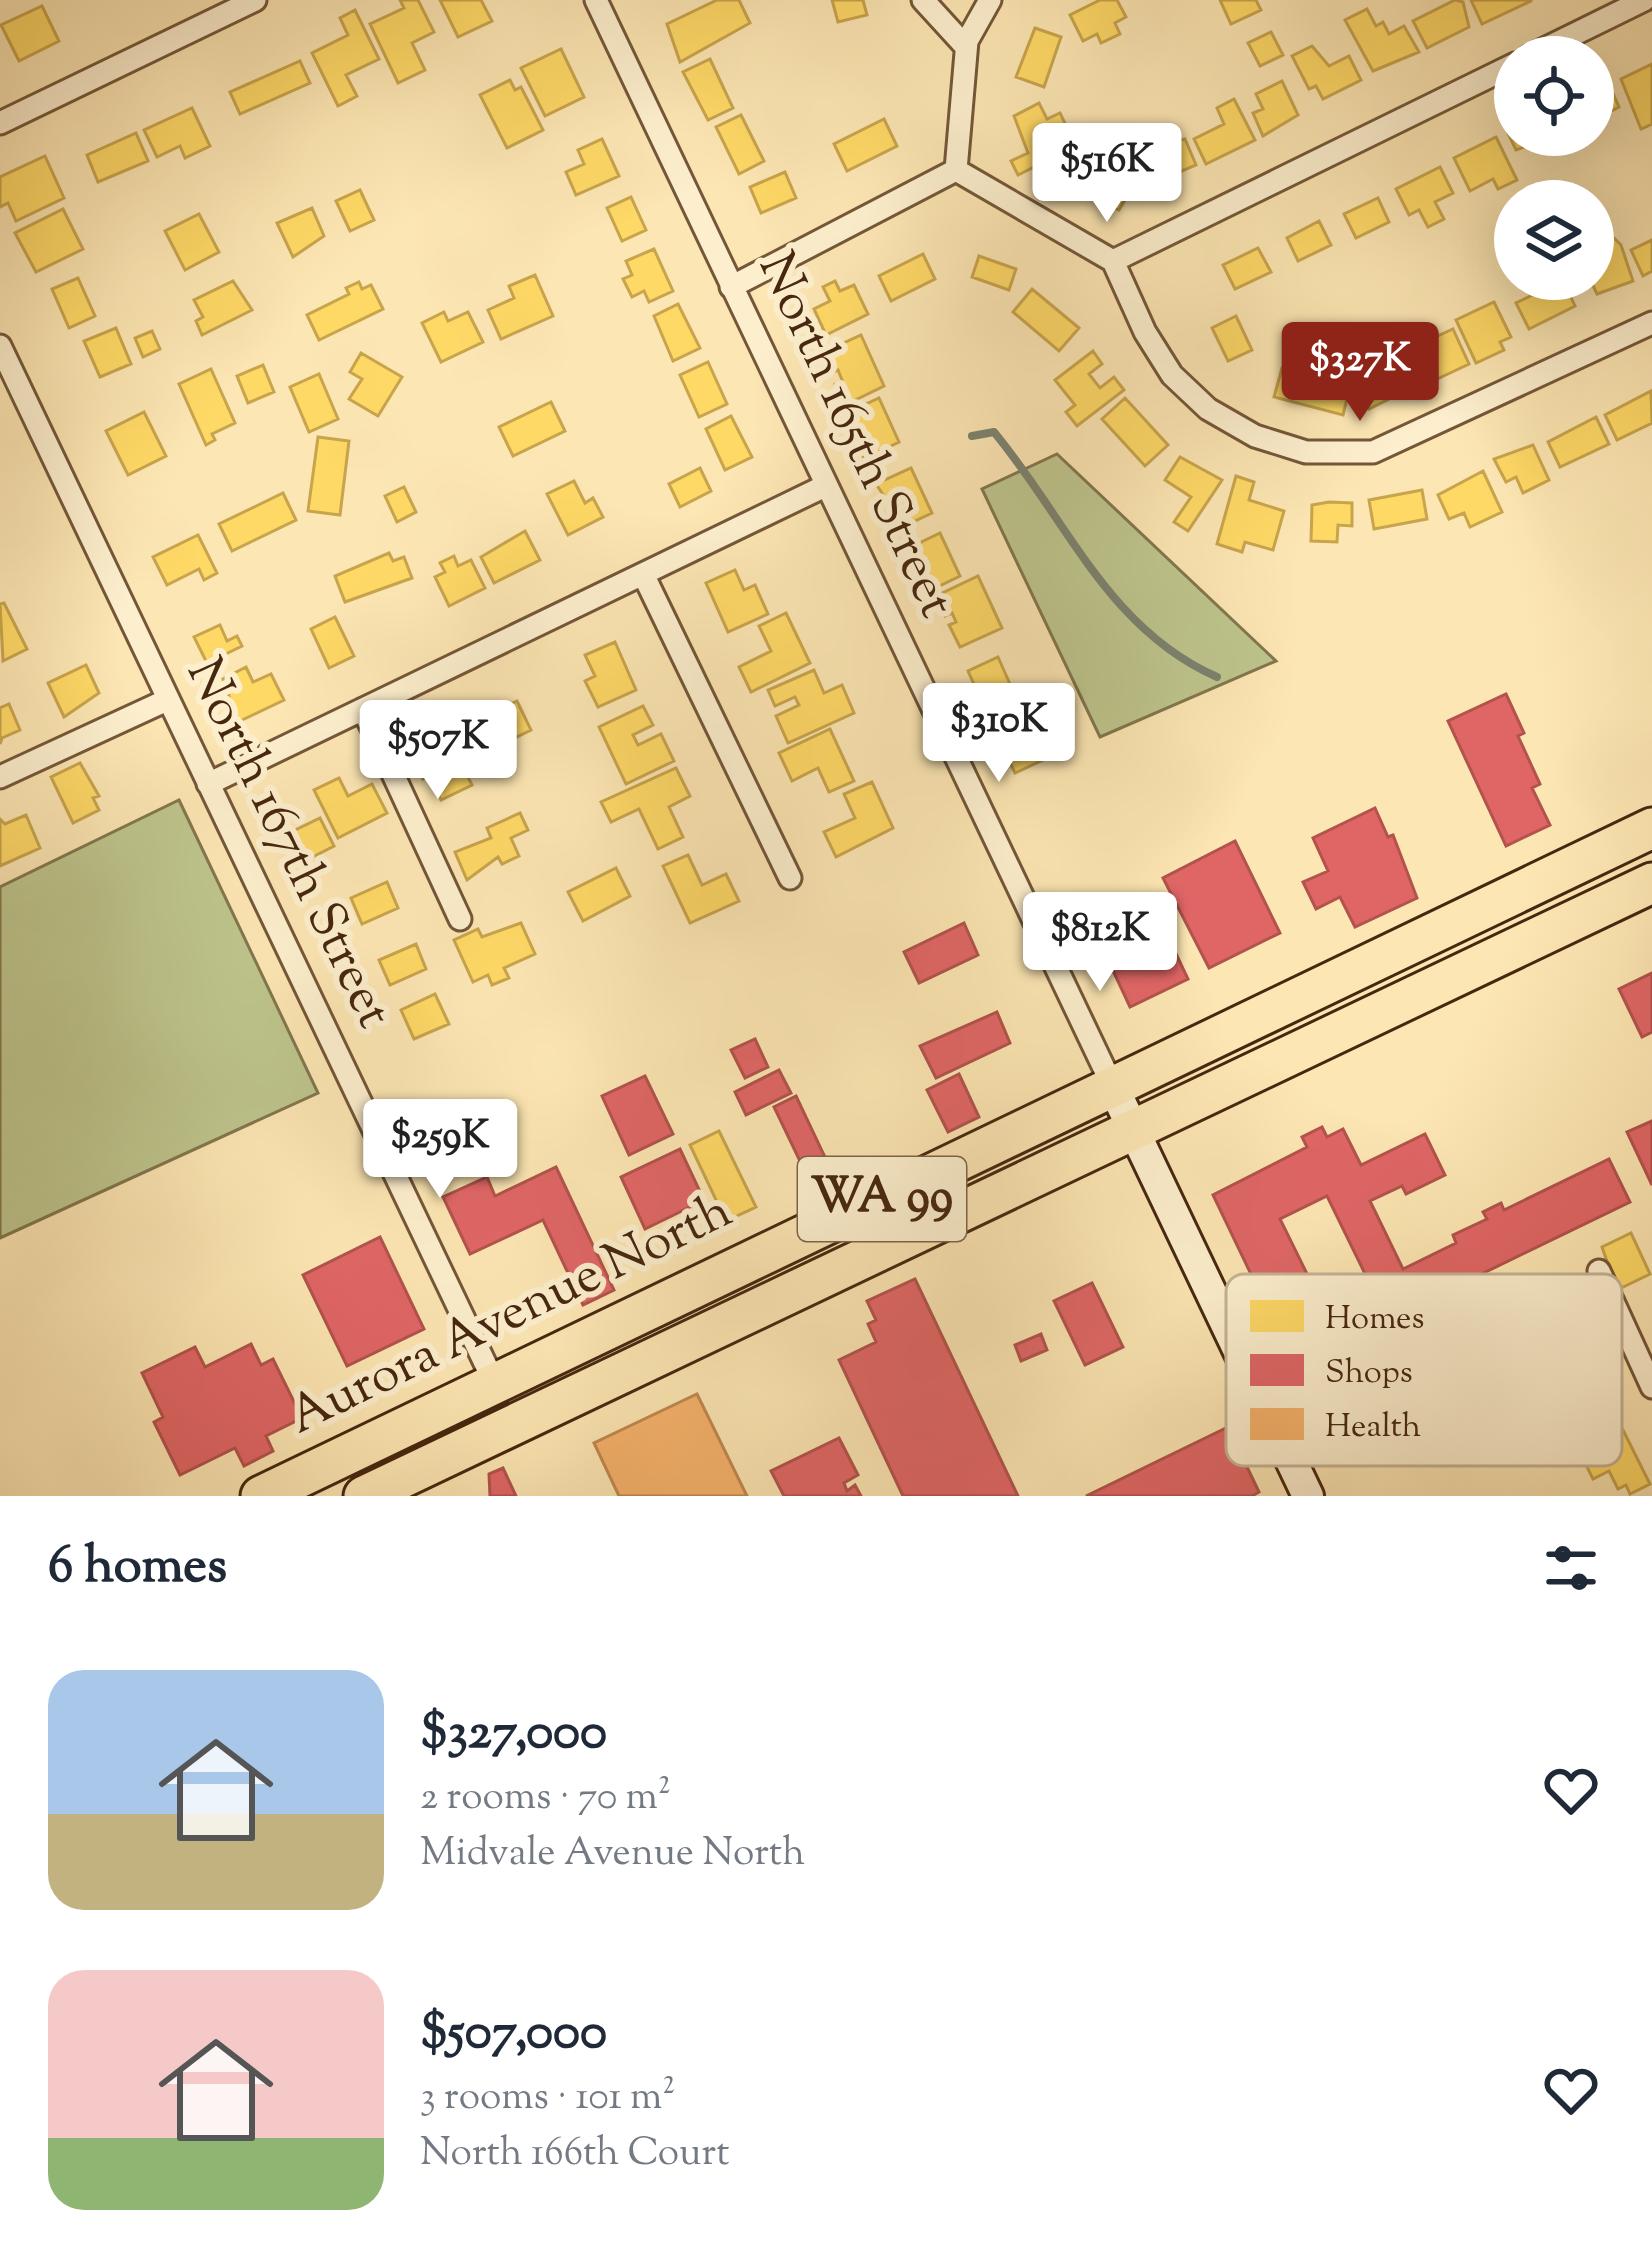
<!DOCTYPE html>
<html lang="en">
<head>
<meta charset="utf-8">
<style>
  :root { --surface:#fff; --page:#f6f6f7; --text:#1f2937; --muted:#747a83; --accent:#8f2418 }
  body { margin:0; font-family:"Sorts Mill Goudy",serif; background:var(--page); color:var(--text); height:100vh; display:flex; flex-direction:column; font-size:45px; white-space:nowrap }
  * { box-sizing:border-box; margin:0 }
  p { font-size:39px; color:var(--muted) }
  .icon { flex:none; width:66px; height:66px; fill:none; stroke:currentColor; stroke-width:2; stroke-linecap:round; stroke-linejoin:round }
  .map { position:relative; height:1496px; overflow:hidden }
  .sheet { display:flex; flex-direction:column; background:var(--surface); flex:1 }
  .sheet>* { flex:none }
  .buttons { position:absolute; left:1494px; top:36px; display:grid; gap:24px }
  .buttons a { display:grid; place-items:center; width:120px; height:120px; border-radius:50%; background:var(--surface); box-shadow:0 12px 48px #0002; font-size:60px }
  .price { position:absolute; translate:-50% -102px; padding:0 27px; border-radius:12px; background:#fff; color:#222; font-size:39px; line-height:78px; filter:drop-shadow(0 3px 6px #0008) }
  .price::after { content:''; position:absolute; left:50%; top:72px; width:36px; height:27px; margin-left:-18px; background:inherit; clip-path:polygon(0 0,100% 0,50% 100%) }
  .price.active { background:var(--accent); color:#fff }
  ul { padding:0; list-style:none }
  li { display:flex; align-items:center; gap:36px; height:300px; padding:0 48px }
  li span { display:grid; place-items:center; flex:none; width:336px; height:240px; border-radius:36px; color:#555 }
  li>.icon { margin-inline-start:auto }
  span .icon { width:144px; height:144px; fill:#fffc; stroke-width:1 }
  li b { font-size:51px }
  h2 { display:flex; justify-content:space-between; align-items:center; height:144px; padding:0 48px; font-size:51px }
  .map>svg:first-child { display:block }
  .green { fill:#bec58d; stroke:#82764e; stroke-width:3 }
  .homes { fill:#ffd966; stroke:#c8a44c; stroke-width:3 }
  .shops { fill:#e06666; stroke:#b2534c; stroke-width:3 }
  .health { fill:#f6b26b; stroke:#c1884f; stroke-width:3 }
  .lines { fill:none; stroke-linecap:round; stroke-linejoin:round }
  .stream { stroke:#7b826f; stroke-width:8 }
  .street-casing { stroke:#745738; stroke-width:27 }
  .secondary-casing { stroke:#46270f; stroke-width:36 }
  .highway-casing { stroke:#46270f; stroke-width:45 }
  .street { stroke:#fdefce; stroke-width:21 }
  .secondary { stroke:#fdefce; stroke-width:30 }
  .highway { stroke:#fce6b3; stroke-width:39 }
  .labels { text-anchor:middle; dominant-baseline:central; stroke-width:12; stroke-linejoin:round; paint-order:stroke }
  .shield { fill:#fdefce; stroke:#7d6348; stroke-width:3 }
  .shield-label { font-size:48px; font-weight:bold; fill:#46270f }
  .street-label { font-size:51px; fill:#46270f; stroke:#fdefce }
  .key { fill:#fdefce; stroke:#c6b395; stroke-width:3 }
  .key-label { font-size:33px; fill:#46270f }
</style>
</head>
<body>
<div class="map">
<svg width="1652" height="1496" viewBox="0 0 1652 1496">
  <rect width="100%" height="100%" fill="#fce6b3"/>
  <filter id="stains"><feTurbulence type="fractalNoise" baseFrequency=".00167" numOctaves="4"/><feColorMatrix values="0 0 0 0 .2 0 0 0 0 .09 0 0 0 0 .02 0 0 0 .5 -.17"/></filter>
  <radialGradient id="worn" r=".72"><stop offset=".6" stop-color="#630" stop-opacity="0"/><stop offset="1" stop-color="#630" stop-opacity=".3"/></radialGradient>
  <path class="green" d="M1057,454L1276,661L1100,737L982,489Z
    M179,800L318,1093L0,1238V887Z"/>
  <path class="homes" d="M400,0H418L434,32L412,43L425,70L398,83L370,24L404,8Z
    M440,0H481L492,21L458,37Z
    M717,0H739L750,23L680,62L667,24Z
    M832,0H863L867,15L838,22Z
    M1100,0H1117L1126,17L1115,23L1120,34L1101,43L1097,34L1083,41L1070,15Z
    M1220,0H1256L1261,10L1231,24Z
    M1455,0L1463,2L1469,27L1427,48L1413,21Z
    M1471,0H1531V1L1482,24Z
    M42,6L59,41L19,61L1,25Z
    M1367,9L1376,26L1383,22L1389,34L1404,26L1419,52L1373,71L1345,20Z
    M355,10L379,59L346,75L357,96L338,106L312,53L348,35L340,18Z
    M1035,28L1061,37L1044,87L1016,77Z
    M1271,32L1283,55L1260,66L1248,43Z
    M1312,46L1329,66L1349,56L1361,80L1323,99L1316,86L1309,89L1292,56Z
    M561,49L584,97L545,116L521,68Z
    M710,59L733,108L708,120L683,72Z
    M300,61L310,83L240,114L230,92Z
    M1652,64V124L1641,129L1621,79Z
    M510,80L515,90L521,87L543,130L507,148L480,95Z
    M1607,80L1619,107L1593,120V87Z
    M1282,81L1298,115L1263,136L1253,113L1263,109L1256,94Z
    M1234,99L1255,140L1206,164L1194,139L1224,124L1217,108Z
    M1039,103L1047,119L1060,113L1076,146L1018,175L1011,161L1028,153L1014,116Z
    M192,108L210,146L185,158L180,146L157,157L144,130Z
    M741,115L764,161L739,174L716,127Z
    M884,119L897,146L847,171L834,144Z
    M1515,129V135H1559L1516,150L1508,133Z
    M136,133L148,161L98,182L87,155Z
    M1496,137L1517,180L1498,189L1493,179L1470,191L1454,158Z
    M602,139L619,176L576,195L566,172L584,164L578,150Z
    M1185,139L1196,165L1149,185L1136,159L1147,154L1144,148Z
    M45,156L64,198L16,221L8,203L0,207V177Z
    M1085,163L1133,186L1119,210L1071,188Z
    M1440,167L1453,193L1435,202L1444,219L1428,227L1419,210L1409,215L1396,189Z
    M785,172L796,198L761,213L750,187Z
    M360,190L374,220L350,231L336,201Z
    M631,197L646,230L622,241L607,208Z
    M1378,198L1389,222L1356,238L1344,214Z
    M312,208L324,236L293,257L277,223Z
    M63,209L83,249L36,272L15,233Z
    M199,214L219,252L185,270L165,231Z
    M1319,221L1331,245L1298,261L1287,238Z
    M1613,237L1621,245L1633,281L1597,294L1590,279L1593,254Z
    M1652,240V271L1643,276L1631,250Z
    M1258,248L1271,272L1235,289L1223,265Z
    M654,249L673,291L649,302L644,291L632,297L623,279L632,275L626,261Z
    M923,254L935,279L891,301L879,276Z
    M979,256L1016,269L1009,290L972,277Z
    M535,275L553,316L501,339L488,310L514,298L509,286Z
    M78,278L95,316L69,328L52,289Z
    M1563,280L1575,306L1529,329L1516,303Z
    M233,281L252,310L202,335L196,321L203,317L194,300Z
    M835,281L840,291L854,285L868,314L826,335L814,309L830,301L823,287Z
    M359,282L362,289L371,285L383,309L319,340L307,315L349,294L346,288Z
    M1032,289L1079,328L1059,351L1013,312Z
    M1494,302L1511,337L1500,342L1504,350L1476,363L1456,320Z
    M678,304L700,348L673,361L654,316Z
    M444,312L448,321L468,312L483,342L441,362L422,323Z
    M1236,316L1252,350L1228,361L1212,328Z
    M116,328L131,364L100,377L84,341Z
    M1453,329L1469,364L1420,387L1408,361L1432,350L1427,341Z
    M152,331L160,349L143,357L135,338Z
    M861,335L884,386L845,405L835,384L842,380L838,370L832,373L822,353Z
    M1382,342L1407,390L1369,409L1350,372L1375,359L1369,348Z
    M1093,351L1102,364L1089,374L1100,388L1114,377L1124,390L1077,426L1066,412L1075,405L1055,380Z
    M361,353L402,377L378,416L349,399L362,379L350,372Z
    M708,362L727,404L699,417L680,375Z
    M263,365L274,392L248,403L237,376Z
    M1282,368L1352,379L1343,415L1274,397Z
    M211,369L235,423L212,434L215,440L206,445L179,384Z
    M319,374L338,419L309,432L290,387Z
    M1651,391L1652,423L1617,440L1605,415Z
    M879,398L899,442L864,459L849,412Z
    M1125,398L1168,445L1145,466L1102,419Z
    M551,402L565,431L513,456L499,427Z
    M144,412L166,456L128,475L106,431Z
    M731,416L752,457L725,470L706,429Z
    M1596,417L1609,444L1560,467L1548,442Z
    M318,437L349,441L340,515L308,511Z
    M1533,445L1549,480L1523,493L1516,477L1506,482L1494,459Z
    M1180,457L1222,480L1188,531L1174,522L1191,497L1165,480Z
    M700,468L711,491L680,507L669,484Z
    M911,468L932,513L904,526L876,484Z
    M1483,471L1502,512L1470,527L1464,513L1449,519L1438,495Z
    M1236,476L1254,482L1249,500L1284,511L1273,550L1245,542L1242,552L1217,544Z
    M574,481L585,503L593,498L603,517L568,535L547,494Z
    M404,487L416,512L397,522L385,496Z
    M1422,490L1427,519L1374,529L1369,500Z
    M283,493L296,520L232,551L219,524Z
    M1329,502L1352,503V526L1338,525L1337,542L1311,541L1312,505Z
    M525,531L540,560L494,583L481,557Z
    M940,533L960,576L929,591L909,548Z
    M198,535L217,573L204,580L199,569L167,585L153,557Z
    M389,553L393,561L404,557L412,578L345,602L335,576Z
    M454,556L458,566L471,560L485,588L449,606L435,577L445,572L440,563Z
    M735,570L744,590L755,585L768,614L728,632L706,583Z
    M978,576L1002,628L960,647L949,625L956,622L952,613L945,616L936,596Z
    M4,603L27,649L3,661L0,604Z
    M786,613L810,663L751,692L739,667L771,651L759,626Z
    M335,617L354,656L329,668L311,629Z
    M220,625L227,641L237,636L242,646L207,663L194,637Z
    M615,642L636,690L598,707L585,681L595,676L585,655Z
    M998,657L1017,700L987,713L968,671Z
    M86,665L99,693L64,717L48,683Z
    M246,667L253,682L271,674L284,700L238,722L223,679Z
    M814,670L824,693L842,685L854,713L788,743L776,716L799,705L795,697L775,706L768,690Z
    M517,701L531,730L488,751L473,722Z
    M9,704L20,730L2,738L0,744V708Z
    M643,706L653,725L633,735L638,745L661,734L674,761L626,784L599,727Z
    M452,710L466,738L452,745L472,785L441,800L429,776L423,779L402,735Z
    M1027,719L1045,759L1015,773L996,733Z
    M830,729L854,781L829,792L818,768L792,781L779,753Z
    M80,763L99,796L93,798L99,810L73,823L51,777Z
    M676,768L690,796L669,807L683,837L658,849L639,809L611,822L601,802Z
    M339,778L348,796L372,784L387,813L338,838L314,790Z
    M872,782L893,828L836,857L824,832L855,818L844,794Z
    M520,813L528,830L511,838L519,856L502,864L498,857L467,880L455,852L491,838L487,828Z
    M26,815L40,848L0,866V819L5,824Z
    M320,818L334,846L297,865L283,836Z
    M688,855L702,885L726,874L739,901L690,923L663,866Z
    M616,868L630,896L583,921L568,892Z
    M387,882L398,908L362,924L351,898Z
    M521,923L535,954L504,968L509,978L492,985L488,975L473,982L454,940L478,929L482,937Z
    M416,944L426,969L390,985L379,960Z
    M435,994L449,1024L414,1039L401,1010Z
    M719,1131L756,1207L726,1221L690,1145Z
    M1631,1233L1650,1274L1617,1290L1602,1247Z
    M1623,1430L1650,1484L1630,1494L1626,1485L1618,1489L1609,1471L1593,1479L1579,1451Z"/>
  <path class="shops" d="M1506,694L1524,733L1518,736L1540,784L1532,788L1550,825L1506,846L1448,721Z
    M1375,808L1388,837L1393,835L1417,898L1355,927L1340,897L1316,909L1303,882L1328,871L1313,838Z
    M1235,841L1280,933L1209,968L1163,878Z
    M1159,918L1188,979L1130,1007L1101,945Z
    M964,923L978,955L919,983L904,952Z
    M1652,973V1032L1642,1037L1619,989Z
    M997,1012L1010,1043L936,1078L920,1046Z
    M755,1039L768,1067L745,1078L731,1050Z
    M779,1070L791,1093L746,1115L735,1092Z
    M959,1074L979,1117L948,1132L927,1090Z
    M645,1076L673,1134L629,1155L602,1096Z
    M796,1096L832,1172L810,1182L774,1107Z
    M1652,1121V1185L1627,1132Z
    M1322,1127L1327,1137L1343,1129L1361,1165L1425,1134L1445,1175L1406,1194L1402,1186L1370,1201L1403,1269L1456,1243L1453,1235L1487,1219L1483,1212L1501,1203L1504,1210L1609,1159L1630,1202L1366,1330L1348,1292L1369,1282L1327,1196L1280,1219L1314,1288L1294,1298L1320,1351L1284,1368L1261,1321L1271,1316L1213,1195L1307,1147L1302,1137Z
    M680,1149L704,1200L645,1229L621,1177Z
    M556,1167L614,1290L583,1305L543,1220L470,1254L443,1197L487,1177L495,1196Z
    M380,1237L424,1329L347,1366L303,1275Z
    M915,1279L1018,1496H903L839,1360L876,1342L868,1324L876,1320L867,1301Z
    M1092,1283L1123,1347L1085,1365L1054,1301Z
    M1041,1334L1047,1350L1021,1361L1015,1345Z
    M251,1344L261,1365L273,1359L302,1418L266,1436L273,1451L244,1466L235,1448L180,1475L154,1422L163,1417L142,1373L195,1347L205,1367Z
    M1228,1427L1259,1492L1252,1496H1086Z
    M839,1438L858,1475L844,1483L847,1491L855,1485L861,1496H784L771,1471Z
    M503,1468L516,1496H490L489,1474Z"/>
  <path class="health" d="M697,1394L747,1496H619L594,1443Z"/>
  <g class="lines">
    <path class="stream" d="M972,436L994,432C1067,520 1108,629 1217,677"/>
    <g class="street-casing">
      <path id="street" d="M596,0L1114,1089
        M923,0L966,47
        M1528,57L1644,0
        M0,123L255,0
        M956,170L967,41L990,0
        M1113,261L1145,332L1172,375L1208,409L1255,436L1306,452H1373L1652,323
        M731,287L956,170L1113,261L1515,64
        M0,346L494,1382
        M643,574L790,878
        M363,709L460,919
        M0,777L167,700
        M208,784L825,486
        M1599,1271L1652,1387"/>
    </g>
    <g class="secondary-casing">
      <path id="secondary" d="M1114,1089L1308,1496"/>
    </g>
    <g class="highway-casing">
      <path id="highway" d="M261,1496L1652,828
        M364,1496L1652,883"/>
    </g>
    <use href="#street" class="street"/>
    <use href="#secondary" class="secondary"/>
    <use href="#highway" class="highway"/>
  </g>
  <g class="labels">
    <rect class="shield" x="798" y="1157" width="168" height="84" rx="9"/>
    <g class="shield-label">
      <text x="882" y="1199">WA 99</text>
    </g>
    <g class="street-label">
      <text transform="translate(854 436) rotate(65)">North 165th Street</text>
      <text transform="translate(287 844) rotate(64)">North 167th Street</text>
      <text transform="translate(511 1316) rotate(-26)">Aurora Avenue North</text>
    </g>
  </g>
  <rect x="1226" y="1274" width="396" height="192" rx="18" class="key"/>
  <rect x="1250" y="1300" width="54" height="32" fill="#ffd966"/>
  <rect x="1250" y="1354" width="54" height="32" fill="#e06666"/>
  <rect x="1250" y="1408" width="54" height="32" fill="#f6b26b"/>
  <g class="key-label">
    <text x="1325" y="1328">Homes</text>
    <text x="1325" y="1382">Shops</text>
    <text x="1325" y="1436">Health</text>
  </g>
  <rect width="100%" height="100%" filter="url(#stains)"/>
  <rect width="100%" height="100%" fill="url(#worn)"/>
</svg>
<div class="buttons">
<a><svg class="icon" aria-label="locate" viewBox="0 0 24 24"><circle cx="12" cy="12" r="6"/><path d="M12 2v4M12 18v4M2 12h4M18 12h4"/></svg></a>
<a><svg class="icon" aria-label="layers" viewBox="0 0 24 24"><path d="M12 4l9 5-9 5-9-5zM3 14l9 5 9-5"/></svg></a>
</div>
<b class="price" style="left:1107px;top:225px">$516K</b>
<b class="price active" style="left:1360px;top:424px">$327K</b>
<b class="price" style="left:999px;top:785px">$310K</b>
<b class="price" style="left:438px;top:802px">$507K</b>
<b class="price" style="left:1100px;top:994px">$812K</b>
<b class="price" style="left:440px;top:1201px">$259K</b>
</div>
<section class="sheet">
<h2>6 homes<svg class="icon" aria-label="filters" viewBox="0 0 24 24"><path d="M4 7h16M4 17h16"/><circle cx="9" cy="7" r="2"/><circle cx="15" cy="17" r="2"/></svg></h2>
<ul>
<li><span style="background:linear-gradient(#a9c7e8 60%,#c2b280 0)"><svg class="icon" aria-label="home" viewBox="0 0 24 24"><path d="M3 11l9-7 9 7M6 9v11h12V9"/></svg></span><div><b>$327,000</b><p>2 rooms · 70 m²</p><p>Midvale Avenue North</p></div><svg class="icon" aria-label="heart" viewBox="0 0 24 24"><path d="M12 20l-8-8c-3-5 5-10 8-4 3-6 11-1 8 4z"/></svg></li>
<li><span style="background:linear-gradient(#f6c9c9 70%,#8fb573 0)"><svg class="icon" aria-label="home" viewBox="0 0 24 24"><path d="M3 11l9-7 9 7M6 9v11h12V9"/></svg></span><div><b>$507,000</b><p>3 rooms · 101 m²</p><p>North 166th Court</p></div><svg class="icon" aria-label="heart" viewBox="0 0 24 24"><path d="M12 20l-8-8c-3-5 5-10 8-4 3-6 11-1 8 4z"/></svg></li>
</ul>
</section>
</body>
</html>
